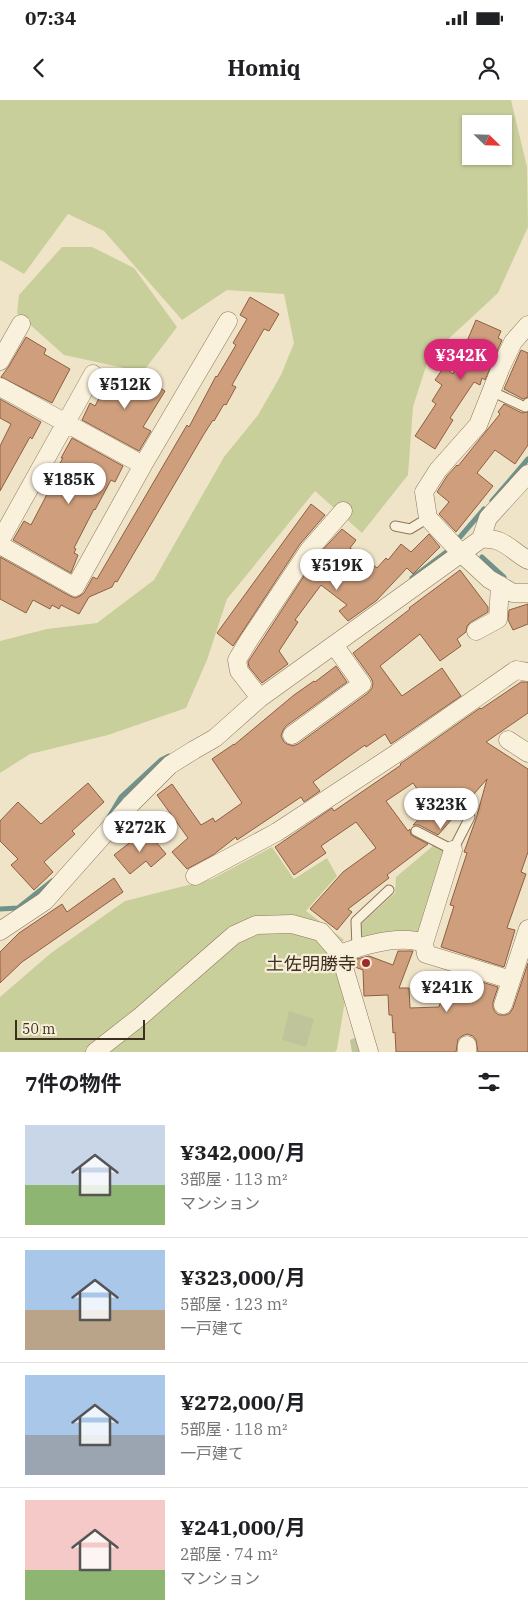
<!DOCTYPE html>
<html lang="ja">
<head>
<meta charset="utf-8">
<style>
  :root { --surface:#fff; --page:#f2f2f2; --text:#202124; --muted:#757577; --line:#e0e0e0; --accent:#db2777 }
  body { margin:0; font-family:"IBM Plex Serif","Noto Sans JP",serif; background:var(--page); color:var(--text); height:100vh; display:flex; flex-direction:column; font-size:19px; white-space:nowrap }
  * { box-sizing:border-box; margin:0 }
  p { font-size:16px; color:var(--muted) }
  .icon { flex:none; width:28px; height:28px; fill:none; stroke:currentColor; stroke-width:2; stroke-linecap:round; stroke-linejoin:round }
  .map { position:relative; height:952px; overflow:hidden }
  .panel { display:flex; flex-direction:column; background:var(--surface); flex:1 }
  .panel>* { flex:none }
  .needle { width:32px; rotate:113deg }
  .fabs { position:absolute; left:462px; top:15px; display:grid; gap:10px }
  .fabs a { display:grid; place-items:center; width:50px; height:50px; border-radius:0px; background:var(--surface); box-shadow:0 1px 4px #0004; font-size:25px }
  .scale { position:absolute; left:15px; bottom:12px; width:130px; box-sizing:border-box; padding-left:5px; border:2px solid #3d2e20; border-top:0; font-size:14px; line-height:18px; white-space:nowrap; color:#3d2e20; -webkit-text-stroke:4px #f7eed8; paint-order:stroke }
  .price { position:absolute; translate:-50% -42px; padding:0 11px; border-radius:18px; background:#fff; color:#222; font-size:16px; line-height:32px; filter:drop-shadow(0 1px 2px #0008) }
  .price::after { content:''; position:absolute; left:50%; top:30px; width:15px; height:11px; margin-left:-8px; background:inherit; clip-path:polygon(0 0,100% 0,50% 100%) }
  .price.on { background:var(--accent); color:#fff }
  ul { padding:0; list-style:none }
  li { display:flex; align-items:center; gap:15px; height:125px; padding:0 25px }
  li+li { border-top:1px solid var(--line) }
  li span { display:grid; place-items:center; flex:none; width:140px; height:100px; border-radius:0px; color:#555 }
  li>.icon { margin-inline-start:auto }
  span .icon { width:60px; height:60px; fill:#fffc; stroke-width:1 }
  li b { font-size:21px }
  h2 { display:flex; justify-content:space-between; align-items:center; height:60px; padding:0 25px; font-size:21px }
  .status { display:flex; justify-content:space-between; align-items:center; height:35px; padding:0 25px; background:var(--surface); direction:ltr }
  .status svg { height:14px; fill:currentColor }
  header { display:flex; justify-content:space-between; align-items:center; height:65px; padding:0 25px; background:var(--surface); font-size:22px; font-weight:700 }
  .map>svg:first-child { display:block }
  .green { fill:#c9cf9b; fill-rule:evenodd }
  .cemetery { fill:#bfc49a }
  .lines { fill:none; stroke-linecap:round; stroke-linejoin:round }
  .stream { stroke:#6f938a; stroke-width:5 }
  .building { fill:#cf9f7d; stroke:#8d5f41 }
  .lane-casing { stroke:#8d765c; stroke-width:11 }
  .street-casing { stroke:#8d765c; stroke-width:19 }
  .lane { stroke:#faf1dc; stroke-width:9 }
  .street { stroke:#faf1dc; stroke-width:18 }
  .poi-dot { fill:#9e2a2b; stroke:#f7eed8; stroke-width:2 }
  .labels { text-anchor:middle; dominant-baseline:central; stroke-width:4.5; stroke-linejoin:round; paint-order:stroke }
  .poi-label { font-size:18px; fill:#3d2e20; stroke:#f7eed8; text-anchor:end }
</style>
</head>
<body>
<div class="status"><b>07:34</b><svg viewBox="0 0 49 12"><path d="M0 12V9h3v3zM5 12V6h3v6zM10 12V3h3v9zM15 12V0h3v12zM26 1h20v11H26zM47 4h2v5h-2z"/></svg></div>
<header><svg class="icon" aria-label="back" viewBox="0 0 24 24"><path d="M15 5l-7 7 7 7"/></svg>Homiq<svg class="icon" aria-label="person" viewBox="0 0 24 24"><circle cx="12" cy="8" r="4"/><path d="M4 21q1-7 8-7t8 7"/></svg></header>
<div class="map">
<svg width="528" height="952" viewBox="0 0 528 952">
  <rect width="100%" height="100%" fill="#f0e4c8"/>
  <path class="green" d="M0,0H511L527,67L528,127L498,193L429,257L413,307L408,375L362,433L315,391L227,499L207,560L186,608L108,635L30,654L0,673V541L47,529L97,523L154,480L224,357L258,315L281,275L294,243L284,194L227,190L182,220L104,131L68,114L24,174L0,160ZM471,24H504V56H471Z
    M62,147H92L134,168L177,227L143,272L64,255L17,213L19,195Z
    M434,745L449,752L422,838L359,843L361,824L395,793L396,777Z
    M272,747L294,779L327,758L337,776L306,811L344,840L335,848L345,901L337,949L335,952H0V897L51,853L125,801L212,779Z"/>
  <path class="cemetery" d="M289,911L314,919L306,947L282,940Z
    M359,936L363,952H352L350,940Z"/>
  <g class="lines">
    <path class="stream" d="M492,401L528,359
      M460,437L484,409
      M482,457L504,477
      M412,478L449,450
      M109,717L121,697L161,660L169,656
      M0,809L18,808L52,781"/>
  </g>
  <path class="building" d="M250,197L279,214L269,231L264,229L232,285L236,287L226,305L224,304L214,321L213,320L204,334L117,482L115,481L112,487L89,497L79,514L61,505L59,509L52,505L50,509L33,500L26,513L0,499V457L70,496L75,498L80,496L84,493L93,477L97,479L187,325L189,327L216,276L217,277L236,245L233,243L247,219L240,215Z
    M476,220L501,231L498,238L502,240L485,280L482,278L480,285L474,282L450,318L453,320L435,349L415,336L436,304L432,301L442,285L435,280L444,267L453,274Z
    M26,237L46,249L44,254L70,269L52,303L1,277L9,266Z
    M521,250L528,253V297L523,299L504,289Z
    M113,272L138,285L143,278L165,291L143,327L151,331L139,351L82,320L90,303L95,306Z
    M0,299L41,322L32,339L30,337L0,391V346L11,324L0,318Z
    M504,304L522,313L528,312V345L515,364L495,350L477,373L493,386L456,432L439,414L449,402L437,392L447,376L457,365L458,366L500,314L498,312Z
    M72,338L123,366L115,382L111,380L95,410L94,409L74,448L76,449L74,453L78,455L71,473L13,440L24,421L31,425L54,381L51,379L63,358H61Z
    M311,404L325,415L300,444L233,546L217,533Z
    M342,429L356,440L350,448L377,468L386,458L388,460L401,444L411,452L429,434L440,447L413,474L407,468L376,501L348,521L339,511L347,505L321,485L295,520L298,522L279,551L288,564L262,583L249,567L248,562L317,456Z
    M460,470L488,507V512L471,522L467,526L466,532L457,539L461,546L440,561L420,534L380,566L402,596L442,568L461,596L391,644L385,634L366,647L365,645L313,682L320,691L304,702L301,697L237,740L236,737L213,755L187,769L172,752L188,738L157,695L172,684L201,725L213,718L215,722L242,703L212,659L234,644V645L294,595L314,581L315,582L336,566L347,582L286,626L283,630L281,636L284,642L287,644L293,646L298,644L368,593L372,588L373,583L371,578L353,553L410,509L409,508Z
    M528,504V524L513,530L508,520L509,510Z
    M521,582H528V613L486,642L528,669V752L521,772L526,774L507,828L515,830L504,867L441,847L454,806L450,805L467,753L464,752L476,719L487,679L438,735L419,725H413L430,707L413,683L386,701L408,731L410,729L411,735L428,744L387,775L389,778L348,809L352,812L337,830L310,809L343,772L376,748L356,722L321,746L326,753L294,775L275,747L332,708L334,711L401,665L400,664L480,608L481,609Z
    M88,683L104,702L72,731L75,734L44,762L53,772L34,790L11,765L18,759L0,741V721L18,702L41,724Z
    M146,730L166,754L151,767L146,761L130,774L114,755Z
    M114,778L123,792L22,862L0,883V852L19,833L62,804L67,812Z
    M398,851H413L399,888H409L410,908L439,907L447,884L467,892L472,879L498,887L493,902V908L495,912L499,915H506L510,913L513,908L528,863V952H478L476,940L473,936L467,934L462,936L458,939L456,952H396L395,932L393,933L392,915H389L388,895L364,896L363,870L355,867L354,865L357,859L369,856L393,865Z"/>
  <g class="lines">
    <g class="lane-casing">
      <path id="lane" d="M491,291L525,307L528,303
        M395,426L410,429L428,418
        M416,731L453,750L470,717
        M357,848L356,821L389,790"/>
    </g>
    <g class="street-casing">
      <path id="street" d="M528,225L513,242L501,267L478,325L438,370L424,392L428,418L461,453L489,479L513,493H528
        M0,261L21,224
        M0,287L143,365
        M481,439L488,418L528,374
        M0,441L93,274
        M0,445L75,487L143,365L228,221
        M476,531L498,519L500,485
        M260,598L239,571L237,560L249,540L309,450L343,411
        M292,635L362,584L334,545
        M508,640L528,653
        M453,750L424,843L426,854L511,880
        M195,776L277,732L397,653L516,570L528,572
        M0,831L45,801L132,703L170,665L194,650L215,638L260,598L481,439C504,437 510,450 528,460
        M340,854C364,845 399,834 424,843
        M503,905L528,829
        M467,945V952
        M95,952L141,916L234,835L256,825L292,824L321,832L340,854L369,952"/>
    </g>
    <use href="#lane" class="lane"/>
    <use href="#street" class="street"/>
  </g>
  <circle class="poi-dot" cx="366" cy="863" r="5"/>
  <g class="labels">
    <g class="poi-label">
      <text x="356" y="863">土佐明勝寺</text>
    </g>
  </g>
</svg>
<div class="fabs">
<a><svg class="needle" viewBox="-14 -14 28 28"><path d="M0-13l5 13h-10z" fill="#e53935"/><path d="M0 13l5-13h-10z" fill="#757577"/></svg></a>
</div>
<div class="scale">50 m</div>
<b class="price on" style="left:461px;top:281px">¥342K</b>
<b class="price" style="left:125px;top:310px">¥512K</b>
<b class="price" style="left:69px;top:405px">¥185K</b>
<b class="price" style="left:337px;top:491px">¥519K</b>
<b class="price" style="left:441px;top:730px">¥323K</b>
<b class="price" style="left:140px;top:753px">¥272K</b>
<b class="price" style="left:447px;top:913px">¥241K</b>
</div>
<section class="panel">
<h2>7件の物件<svg class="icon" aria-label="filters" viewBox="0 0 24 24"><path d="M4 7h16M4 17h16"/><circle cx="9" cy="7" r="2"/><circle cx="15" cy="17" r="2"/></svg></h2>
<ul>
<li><span style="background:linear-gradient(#c9d6e8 60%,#8fb573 0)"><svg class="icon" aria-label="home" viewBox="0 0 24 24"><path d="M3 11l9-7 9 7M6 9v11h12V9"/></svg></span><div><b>¥342,000/月</b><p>3部屋 · 113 m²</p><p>マンション</p></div></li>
<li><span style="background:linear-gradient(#a9c7e8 60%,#b9a48a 0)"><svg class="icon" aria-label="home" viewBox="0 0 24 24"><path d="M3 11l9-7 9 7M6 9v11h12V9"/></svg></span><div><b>¥323,000/月</b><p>5部屋 · 123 m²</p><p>一戸建て</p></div></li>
<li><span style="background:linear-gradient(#a9c7e8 60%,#9aa5b1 0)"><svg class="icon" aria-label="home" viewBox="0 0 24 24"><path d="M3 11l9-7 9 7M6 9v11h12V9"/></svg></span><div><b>¥272,000/月</b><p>5部屋 · 118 m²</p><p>一戸建て</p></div></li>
<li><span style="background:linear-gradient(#f6c9c9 70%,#8fb573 0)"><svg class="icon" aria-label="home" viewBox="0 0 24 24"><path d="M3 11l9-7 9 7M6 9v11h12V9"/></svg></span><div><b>¥241,000/月</b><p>2部屋 · 74 m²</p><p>マンション</p></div></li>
</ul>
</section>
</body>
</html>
